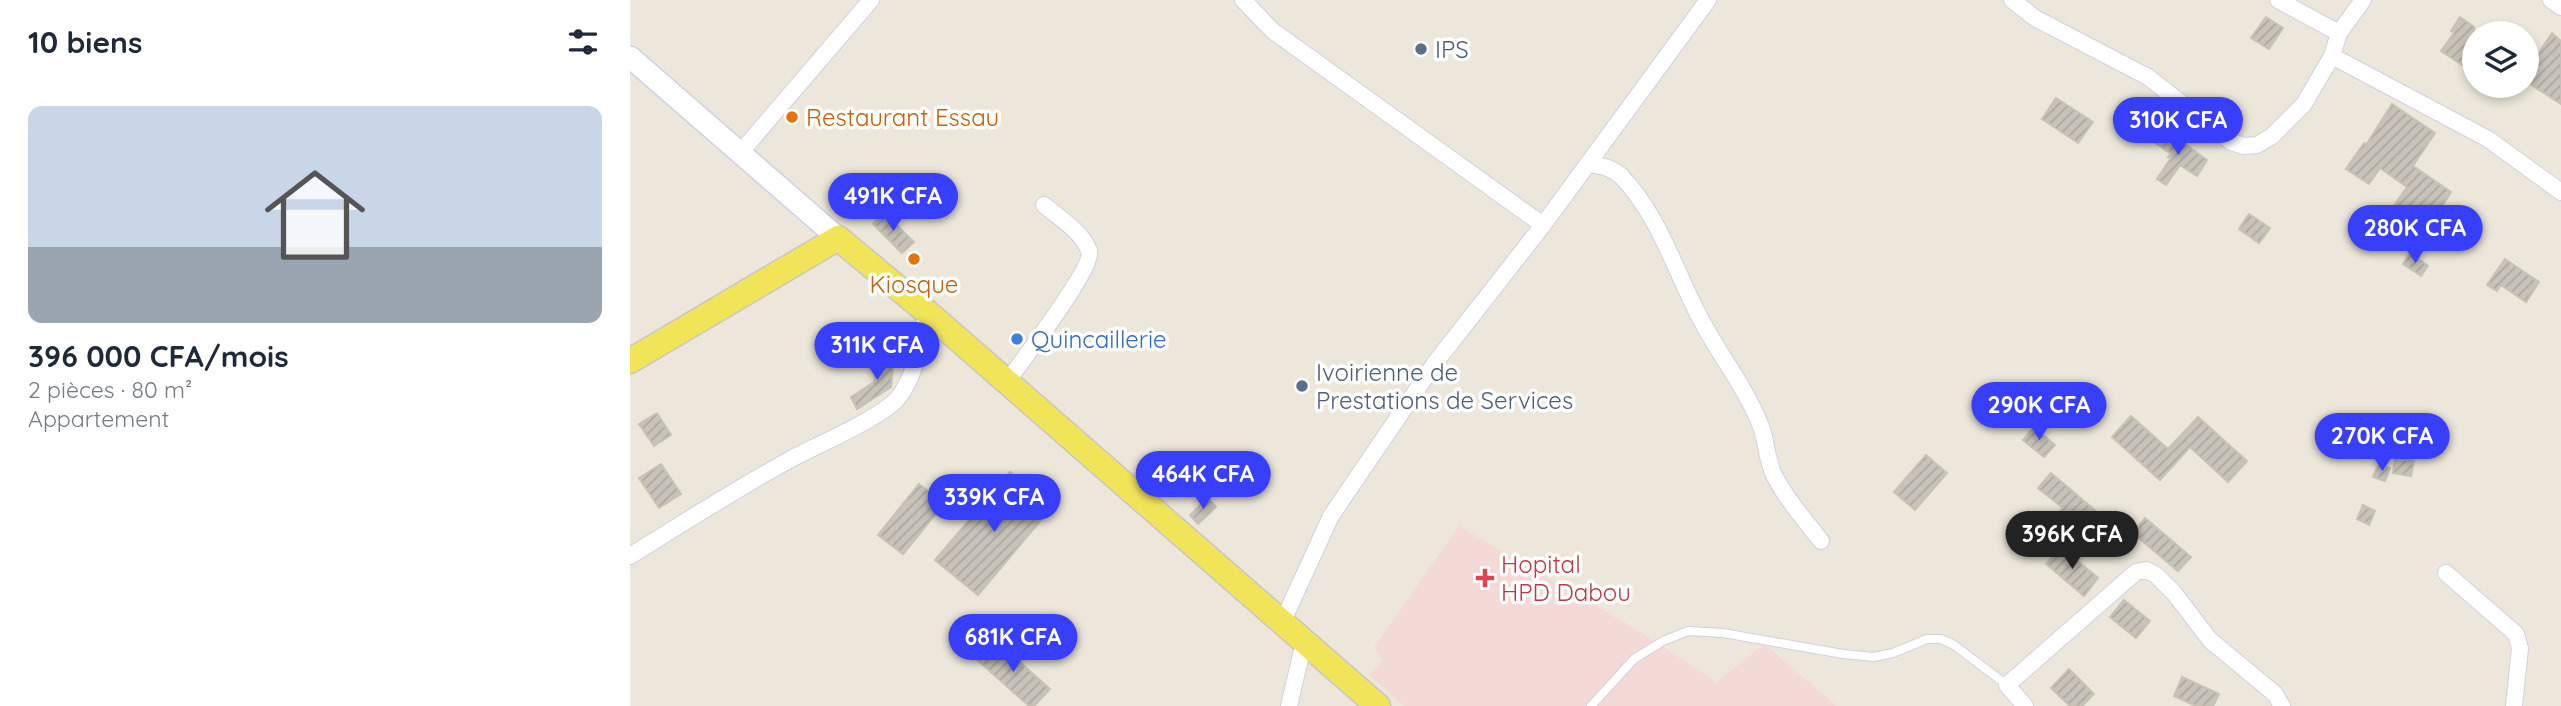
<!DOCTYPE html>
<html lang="fr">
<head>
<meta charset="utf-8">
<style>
  :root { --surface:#fff; --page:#f6f6f7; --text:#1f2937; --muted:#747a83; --line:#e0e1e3; --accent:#383ffb }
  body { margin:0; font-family:Quicksand,sans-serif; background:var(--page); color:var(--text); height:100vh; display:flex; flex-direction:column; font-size:26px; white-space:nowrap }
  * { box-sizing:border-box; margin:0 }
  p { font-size:23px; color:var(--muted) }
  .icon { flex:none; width:38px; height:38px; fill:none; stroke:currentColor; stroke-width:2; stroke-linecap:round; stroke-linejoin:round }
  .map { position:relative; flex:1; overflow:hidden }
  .panel { display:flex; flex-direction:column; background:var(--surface); width:630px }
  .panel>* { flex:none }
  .fabs { position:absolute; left:1832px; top:21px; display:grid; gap:14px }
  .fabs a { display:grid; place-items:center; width:77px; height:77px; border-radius:50%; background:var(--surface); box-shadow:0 4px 10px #0003; font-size:35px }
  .price { position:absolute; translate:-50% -60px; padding:0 16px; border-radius:24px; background:var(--accent); color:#fff; font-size:23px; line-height:46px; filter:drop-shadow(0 2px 4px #0008) }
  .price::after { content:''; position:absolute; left:50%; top:42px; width:21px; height:16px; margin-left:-10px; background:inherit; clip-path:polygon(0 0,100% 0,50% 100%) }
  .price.selected { background:#222; color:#fff }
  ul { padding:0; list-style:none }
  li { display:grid; align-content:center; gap:14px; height:371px; padding:0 28px }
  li+li { border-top:2px solid var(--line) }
  li span { display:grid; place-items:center; height:217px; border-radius:14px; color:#555 }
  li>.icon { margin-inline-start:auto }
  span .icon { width:126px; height:126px; fill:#fffc; stroke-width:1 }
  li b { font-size:30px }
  h2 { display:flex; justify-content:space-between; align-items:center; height:84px; padding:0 28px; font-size:30px }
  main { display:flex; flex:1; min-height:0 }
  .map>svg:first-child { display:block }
  .medical { fill:#f3dad7 }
  .building { fill:url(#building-hatch); stroke:#c7c3b4; stroke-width:2 }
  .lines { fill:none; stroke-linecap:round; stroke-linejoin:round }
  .service-casing { stroke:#d0d0e2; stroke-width:10 }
  .minor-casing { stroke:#d0d0e2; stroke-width:18 }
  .secondary-casing { stroke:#d0d0e2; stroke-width:24 }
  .primary-casing { stroke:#c7c7c7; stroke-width:27 }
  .service { stroke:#fff; stroke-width:8 }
  .minor { stroke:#fff; stroke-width:16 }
  .secondary { stroke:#fff; stroke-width:21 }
  .primary { stroke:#f2e459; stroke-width:24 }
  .service-dot { fill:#5c6f8a; stroke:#fff; stroke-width:2.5 }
  .food-dot { fill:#e8710a; stroke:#fff; stroke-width:2.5 }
  .shop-dot { fill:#3f7fe0; stroke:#fff; stroke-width:2.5 }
  .health-dot { fill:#e0444e; stroke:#fff; stroke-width:2.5 }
  .labels { text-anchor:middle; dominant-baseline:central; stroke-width:7; stroke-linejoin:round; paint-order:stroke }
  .service-label { font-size:24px; fill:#4e5e75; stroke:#fff; text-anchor:start }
  .food-label { font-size:24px; fill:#c56008; stroke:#fff; text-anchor:start }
  .shop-label { font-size:24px; fill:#366cbe; stroke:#fff; text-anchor:start }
  .health-label { font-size:24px; fill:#be3a42; stroke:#fff; text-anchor:start }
</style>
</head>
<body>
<main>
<section class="panel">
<h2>10 biens<svg class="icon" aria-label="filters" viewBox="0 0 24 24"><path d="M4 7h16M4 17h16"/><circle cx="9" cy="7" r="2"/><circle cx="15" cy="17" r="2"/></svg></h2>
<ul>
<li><span style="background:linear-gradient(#c9d6e8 65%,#9aa5b1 0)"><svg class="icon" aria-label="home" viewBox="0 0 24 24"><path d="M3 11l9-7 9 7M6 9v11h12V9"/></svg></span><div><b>396 000 CFA/mois</b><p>2 pièces · 80 m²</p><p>Appartement</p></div></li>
</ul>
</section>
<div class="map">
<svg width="1931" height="706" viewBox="0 0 1931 706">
  <defs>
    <pattern id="building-hatch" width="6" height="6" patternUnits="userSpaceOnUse" patternTransform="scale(1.75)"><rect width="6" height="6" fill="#c7c3ba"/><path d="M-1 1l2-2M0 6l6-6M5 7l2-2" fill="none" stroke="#aba8a0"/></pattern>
  </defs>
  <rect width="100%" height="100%" fill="#ece7da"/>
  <path class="medical" d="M829,526L1007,630L1086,682L1134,644L1207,706H774L739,675L753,660L744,647Z"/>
  <path class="building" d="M1636,17L1653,28L1639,49L1621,38Z
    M1830,17L1844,27V73L1811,51L1824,33L1821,31Z
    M1922,33L1931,41V104L1897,82V47L1908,54Z
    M1426,98L1463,122L1448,143L1412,119Z
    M1762,104L1805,133L1783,166L1821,192L1797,230L1763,207L1777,187L1750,168L1739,184L1716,169L1734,143L1736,145Z
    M1533,128L1577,160L1567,176L1550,165L1536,185L1527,179L1541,158L1538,157L1541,154L1524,142Z
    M254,213L284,242L272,253L243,224Z
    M1619,214L1640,228L1629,243L1609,229Z
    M1780,253L1798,266L1791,276L1773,264Z
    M1875,259L1909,282L1896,302L1871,285L1867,291L1857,285Z
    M249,355H264L261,387L227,409L221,397L244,382Z
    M27,413L41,435L24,446L9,424Z
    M1501,416L1538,449L1568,417L1617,461L1598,482L1560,447L1530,480L1482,437Z
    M1404,427L1425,445L1414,457L1393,440Z
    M1296,455L1317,473L1285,510L1264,492Z
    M1765,458L1784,461L1781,476L1763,473Z
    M31,464L51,494L29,508L9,478Z
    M1749,464L1760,468L1755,481L1743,477Z
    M380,472L422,507L348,595L305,560Z
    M1421,473L1493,534L1481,548L1452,524L1444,533L1425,517L1433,508L1408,488Z
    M289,484L314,504L273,554L248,535Z
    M578,498L586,507L568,524L560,515Z
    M1733,505L1745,511L1739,525L1727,519Z
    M1515,518L1561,557L1548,571L1503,533Z
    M1431,547L1468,578L1454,596L1416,564Z
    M1494,600L1520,621L1506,638L1480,617Z
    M364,639L420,689L404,706H399L346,659Z
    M1439,669L1464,694L1452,706H1440L1421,688Z
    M1552,677L1589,694L1583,706H1566L1544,696Z"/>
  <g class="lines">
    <g class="service-casing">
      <path id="service" d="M961,706L1004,659L1033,641L1058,631L1093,633L1213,654L1244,657L1263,653L1297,639H1311L1324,645L1377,685"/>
    </g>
    <g class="minor-casing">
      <path id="minor" d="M613,0L643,31L913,225
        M1382,0L1405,18L1518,77L1601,142L1614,146L1627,145L1642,136L1674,104L1702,56L1709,33L1733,0
        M1648,0L1709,33
        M1921,0L1931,7
        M1702,56L1858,139L1931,192
        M110,153L241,0
        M958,164C971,166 982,167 992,177C1028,215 1044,267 1067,312C1086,351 1114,384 1130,424C1137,440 1136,459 1144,475C1156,499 1175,520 1191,541
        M377,382C390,363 464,268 459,251C452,231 429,218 414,205
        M0,556C53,523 106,489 161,459C187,445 251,418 268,398C287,375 290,339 297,312
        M1816,573L1886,634L1890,648L1884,706
        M652,623L701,516L805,363L913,225L1078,0
        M659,706L674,642
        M1395,706L1377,685L1506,572L1516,570L1526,575L1544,593L1580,640L1645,694L1652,706"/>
    </g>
    <g class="secondary-casing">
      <path id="secondary" d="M0,57L208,238"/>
    </g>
    <g class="primary-casing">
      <path id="primary" d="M0,361L208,238L297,312L748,706"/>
    </g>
    <use href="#service" class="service"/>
    <use href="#minor" class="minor"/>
    <use href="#secondary" class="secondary"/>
    <use href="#primary" class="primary"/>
  </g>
  <g class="service-dot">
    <circle cx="791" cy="49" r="7"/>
    <circle cx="672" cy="386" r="7"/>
  </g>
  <g class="food-dot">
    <circle cx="162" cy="117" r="7"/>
    <circle cx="284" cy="259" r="7"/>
  </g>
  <circle class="shop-dot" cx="387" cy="339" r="7"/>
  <path class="health-dot" d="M851.5 567.5h7v7h7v7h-7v7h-7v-7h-7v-7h7z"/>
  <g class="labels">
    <g class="service-label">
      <text x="805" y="49">IPS</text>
      <text x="686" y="372">Ivoirienne de<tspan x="686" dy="28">Prestations de Services</tspan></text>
    </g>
    <g class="food-label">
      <text x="176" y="117">Restaurant Essau</text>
      <text x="284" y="284" text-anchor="middle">Kiosque</text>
    </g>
    <g class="shop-label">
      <text x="401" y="339">Quincaillerie</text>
    </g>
    <g class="health-label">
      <text x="871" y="564">Hopital<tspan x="871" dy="28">HPD Dabou</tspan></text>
    </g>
  </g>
</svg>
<div class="fabs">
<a><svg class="icon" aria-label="layers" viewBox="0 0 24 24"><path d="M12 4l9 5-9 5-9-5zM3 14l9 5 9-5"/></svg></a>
</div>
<b class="price" style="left:1548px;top:157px">310K CFA</b>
<b class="price" style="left:263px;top:233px">491K CFA</b>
<b class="price" style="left:1785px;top:265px">280K CFA</b>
<b class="price" style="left:247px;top:382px">311K CFA</b>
<b class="price" style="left:1409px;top:442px">290K CFA</b>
<b class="price" style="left:1752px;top:473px">270K CFA</b>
<b class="price" style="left:573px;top:511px">464K CFA</b>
<b class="price" style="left:364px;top:534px">339K CFA</b>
<b class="price selected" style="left:1442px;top:571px">396K CFA</b>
<b class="price" style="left:383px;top:674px">681K CFA</b>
</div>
</main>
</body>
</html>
